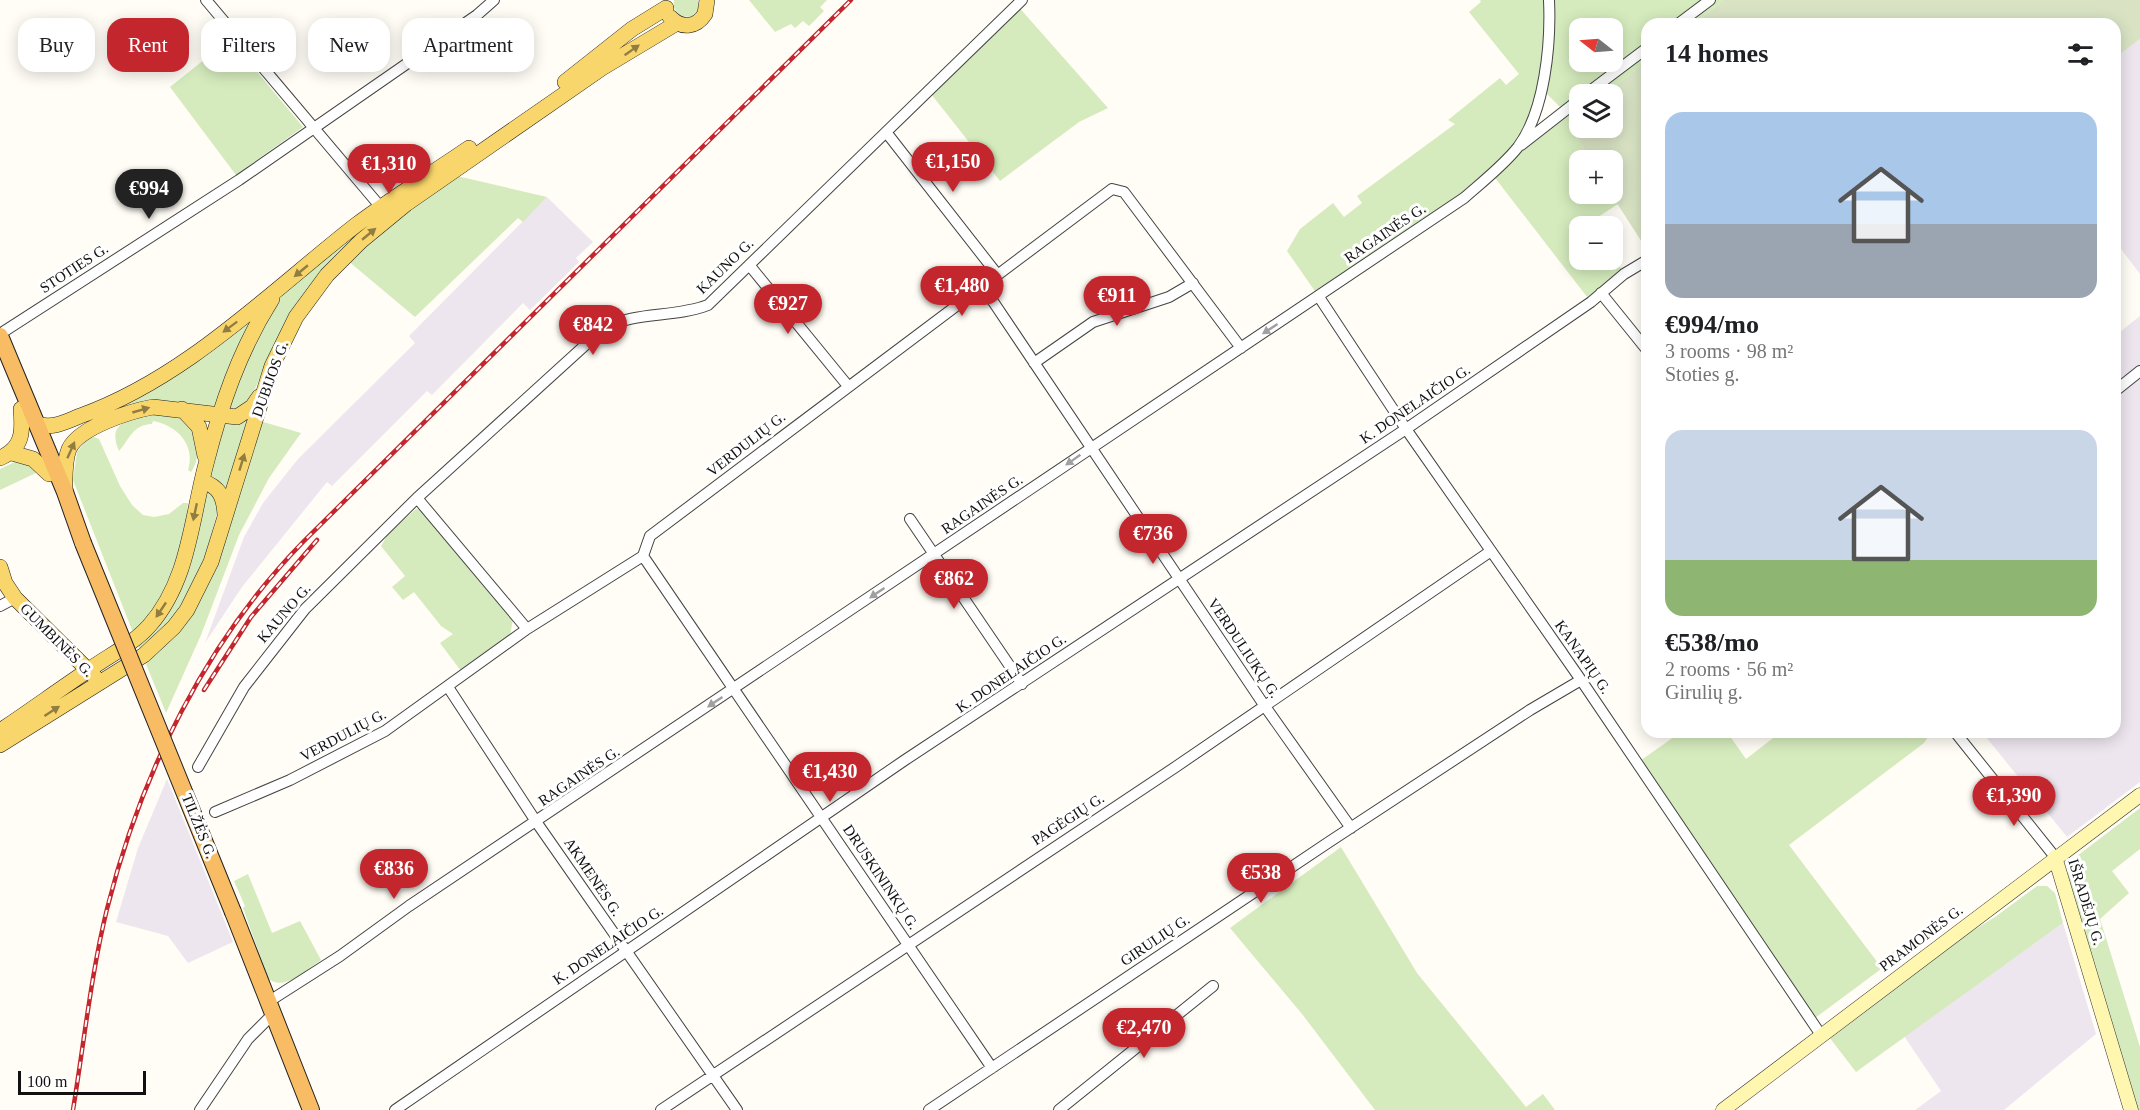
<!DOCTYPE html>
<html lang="en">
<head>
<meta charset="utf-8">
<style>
  :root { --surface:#fff; --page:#f2f2f2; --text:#202124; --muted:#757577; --accent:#c4262e }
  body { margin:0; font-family:Georgia,serif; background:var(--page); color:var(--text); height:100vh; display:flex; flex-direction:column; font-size:22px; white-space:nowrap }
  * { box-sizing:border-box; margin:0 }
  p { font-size:20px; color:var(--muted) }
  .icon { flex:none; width:33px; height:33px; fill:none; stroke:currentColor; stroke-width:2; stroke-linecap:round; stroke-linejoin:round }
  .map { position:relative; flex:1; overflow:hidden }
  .side { position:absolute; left:1641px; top:18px; width:480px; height:720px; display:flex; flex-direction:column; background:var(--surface); border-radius:18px; box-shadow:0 3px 15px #0003 }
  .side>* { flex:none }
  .banner { position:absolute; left:18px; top:18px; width:570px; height:54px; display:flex; gap:12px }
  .needle { width:39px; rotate:287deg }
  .controls { position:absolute; left:1569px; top:18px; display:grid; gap:12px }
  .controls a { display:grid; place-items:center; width:54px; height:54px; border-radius:12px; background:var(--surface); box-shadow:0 3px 15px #0003; font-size:30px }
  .scale { position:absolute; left:18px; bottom:15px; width:128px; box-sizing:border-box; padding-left:6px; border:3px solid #111; border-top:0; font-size:16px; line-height:21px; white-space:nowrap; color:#111; -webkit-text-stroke:4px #fff; paint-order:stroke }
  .price { position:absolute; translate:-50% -51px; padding:0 14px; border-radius:21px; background:var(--accent); color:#fff; font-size:20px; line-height:39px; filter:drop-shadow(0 2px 3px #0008) }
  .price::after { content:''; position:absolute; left:50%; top:36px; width:18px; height:14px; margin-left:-9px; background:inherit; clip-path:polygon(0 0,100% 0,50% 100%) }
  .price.active { background:#222; color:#fff }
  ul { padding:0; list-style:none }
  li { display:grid; align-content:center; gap:12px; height:318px; padding:0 24px }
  li span { display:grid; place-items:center; height:186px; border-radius:18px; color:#555 }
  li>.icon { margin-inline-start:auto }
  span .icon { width:108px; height:108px; fill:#fffc; stroke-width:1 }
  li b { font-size:26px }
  h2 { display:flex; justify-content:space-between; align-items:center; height:72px; padding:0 24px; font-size:26px }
  .chip { padding:0 21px; border-radius:18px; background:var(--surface); box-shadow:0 3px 15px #0003; font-size:21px; line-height:54px }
  .chip.active { background:var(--accent); color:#fff }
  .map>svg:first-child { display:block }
  .industrial { fill:#eee6ef }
  .green { fill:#d5ebbd; fill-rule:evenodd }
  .cemetery { fill:#d9e3c4 }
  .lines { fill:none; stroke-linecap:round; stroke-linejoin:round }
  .minor-casing { stroke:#444; stroke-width:12 }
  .secondary-casing { stroke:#333; stroke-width:15 }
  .primary-casing { stroke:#222; stroke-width:16 }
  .trunk-casing { stroke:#222; stroke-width:18 }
  .minor { stroke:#fff; stroke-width:10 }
  .secondary { stroke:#fff6b0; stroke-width:14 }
  .primary { stroke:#f9d66b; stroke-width:15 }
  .trunk { stroke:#f7bc64; stroke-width:16 }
  .rail-casing { stroke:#c4262e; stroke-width:4.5 }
  .rail { stroke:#fff; stroke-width:2; stroke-dasharray:7; stroke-linecap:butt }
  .trunk-bridge-casing { stroke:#222; stroke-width:18; stroke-linecap:butt }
  .trunk-bridge { stroke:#f7bc64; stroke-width:16 }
  .oneway { fill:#917d42 }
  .oneway2 { fill:#a0a0a0 }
  .labels { text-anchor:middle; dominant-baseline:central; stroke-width:6; stroke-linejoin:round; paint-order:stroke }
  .street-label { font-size:15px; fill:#111; stroke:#fff }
</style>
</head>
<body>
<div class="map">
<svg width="2140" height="1110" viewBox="0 0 2140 1110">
  <rect width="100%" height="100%" fill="#fffdf5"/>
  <path class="industrial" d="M2140,39V274L2115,241V58Z
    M547,197L593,242L576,258L579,262L530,310L523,303L432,395L427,391L332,486L327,482L242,587L205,643L244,537L263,503L298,459L415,343L409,336Z
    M2140,316V782L2067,837L1982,732H2115V336Z
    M167,779L233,942L188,963L168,936L116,922L138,848Z
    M2063,923L2096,1034L2004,1110H1915L1941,1091L1904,1036Z"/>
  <path class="green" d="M674,0H698V11L690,17L680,16L674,8Z
    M749,0H827L820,7L824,11L809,26L803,21L795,28L791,24L775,32Z
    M1480,0H1724L1694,24H1647V61L1605,94H1580L1579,114L1568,124L1591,160H1580V194H1611L1618,204L1592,221L1595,226H1580V260H1612L1613,255L1624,274L1591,302L1492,174L1319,297L1287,251L1300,229L1333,203L1344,217L1362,203L1357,196L1455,124L1448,120L1500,78L1506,85L1519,74L1469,12L1481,2ZM1580,28H1612V62H1580ZM1543,90L1564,111L1519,145Z
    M1016,4L1108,108L1079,122L1000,181L927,89Z
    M230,39L303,127L236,175L170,87Z
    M457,176L547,197L523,222L518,218L415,317L347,260L374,235Z
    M373,220L269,356L249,403L228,416C236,377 255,329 280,298C300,273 347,241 373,220Z
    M259,308L215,413L105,415L104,412Z
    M144,414H176L193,427C197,443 201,458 191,472L188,470C196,444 176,425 153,421L152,424C132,425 130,439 119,451C108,426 123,421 144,414Z
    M251,416L228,495L208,479L222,424H238Z
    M260,421L301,433L269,478L239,535L201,635L166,713L146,664L178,630Z
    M94,437L99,439L120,486L132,505L143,515L154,517L169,514L183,503H188L183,550L168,589L134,635L73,480L77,452L87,439Z
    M19,460L32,465L38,472L0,490V469Z
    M209,490L213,491L219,507L202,566L173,620L141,652L137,643L159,622L205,494Z
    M416,509L424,510L513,619L510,636L461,671L440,643L453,634L441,626L414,592L403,600L392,587L405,576L381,546L388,534Z
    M1681,732H1727L1746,759L1781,732H1931L1924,743L1789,845L1878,963L1903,944L1904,952L1811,1021L1637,763Z
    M2140,808V849L2112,871L2129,893L2100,919L2140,1047V1110H2137L2068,874L2077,856Z
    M1341,847L1417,973L1526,1107L1543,1094L1555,1110H1375L1302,1014L1230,928Z
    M248,874L272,933L300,921L321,960C307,969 283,993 268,978L243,908L245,906L234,881Z
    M2037,886H2047L2055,893L2063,923L1856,1072L1829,1037L1953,943L1995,917Z"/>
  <path class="cemetery" d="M1724,0H2140V39L2115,58V24H1694Z
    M1647,61V250L1611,194L1612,160H1591L1568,124L1579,114L1580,128H1612V94H1605Z"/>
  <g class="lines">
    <g class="minor-casing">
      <path id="minor" d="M206,0L384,211
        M1678,24L1710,0
        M1586,94L1647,48
        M886,132L997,274
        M1521,145L1580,99
        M750,266L848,386
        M982,285L1264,705L1351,828
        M1601,293L1647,350
        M1319,297L1406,429L1581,680L1821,1035
        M0,334L239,180L477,15L494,0
        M1034,363L1093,322L1169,297L1193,283
        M2115,391L2140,371
        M417,498L527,629
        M910,519L1022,684
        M643,556L992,1068
        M0,606L15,598
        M448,687L537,823L737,1110
        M1955,732L2055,857
        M198,767L244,687L305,609L417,498L604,328C636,311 674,318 708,305L1022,0
        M215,812L290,780L385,731L527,629L643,556L650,536L1112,189L1124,192L1241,348
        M268,1002L340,956L409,906L1464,198C1482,182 1503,166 1518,147C1545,111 1551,44 1549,0
        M200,1110L248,1039L273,1014
        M395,1110L905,760L1406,429L1591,302L1624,274L1644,262
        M661,1110L1177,766L1491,551
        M929,1110L1329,842L1530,710L1581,680
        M1059,1110L1213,986"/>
    </g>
    <g class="secondary-casing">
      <path id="secondary" d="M2055,857L2131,1110
        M1723,1110L2140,795"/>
    </g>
    <g class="primary-casing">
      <path id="primary" d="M670,17C681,29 696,28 705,14L707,0
        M565,82L632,29L666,8
        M182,409L199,427L205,456
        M37,424C53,429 65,422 80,416C186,378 269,293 356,225C392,198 431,174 469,148
        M12,453L33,459L49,474
        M0,458C23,448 23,432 21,409
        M202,481C220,487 224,497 225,515
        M65,492C65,478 64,462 69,449C79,427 131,411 153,407L237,417L252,407L259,397
        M0,567L5,583L15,598L95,677
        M0,731C30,711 60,689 90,669C110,655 133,644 149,626C189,581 191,520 206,464C221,405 239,351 272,299
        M0,745L144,655L174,627L187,610L211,562L272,366L296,317L327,275L361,241L406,204L602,68L677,23"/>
    </g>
    <g class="trunk-casing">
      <path id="trunk" d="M0,336L65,492L83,543
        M233,912L311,1110"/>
    </g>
    <use href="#minor" class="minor"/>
    <use href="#secondary" class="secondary"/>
    <use href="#primary" class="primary"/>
    <use href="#trunk" class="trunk"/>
    <g class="rail-casing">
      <path id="rail" d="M204,690L251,617L317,540
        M73,1110C84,1043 91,974 107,909C141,773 206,641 304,541L851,0"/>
    </g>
    <use href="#rail" class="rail"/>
    <g class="trunk-bridge-casing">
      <path id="trunk-bridge" d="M83,543L233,912"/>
    </g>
    <use href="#trunk-bridge" class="trunk-bridge"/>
  </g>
  <defs><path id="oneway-solid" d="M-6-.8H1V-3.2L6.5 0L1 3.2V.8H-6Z" transform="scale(1.5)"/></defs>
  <g class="oneway">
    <use href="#oneway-solid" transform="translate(632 50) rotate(-35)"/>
    <use href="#oneway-solid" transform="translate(369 234) rotate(-40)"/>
    <use href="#oneway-solid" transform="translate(301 271) rotate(140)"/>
    <use href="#oneway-solid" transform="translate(230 327) rotate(143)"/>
    <use href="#oneway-solid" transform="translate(141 410) rotate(-16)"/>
    <use href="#oneway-solid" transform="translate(71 450) rotate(-66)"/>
    <use href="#oneway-solid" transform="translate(242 462) rotate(-73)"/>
    <use href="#oneway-solid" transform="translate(195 512) rotate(102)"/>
    <use href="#oneway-solid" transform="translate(161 610) rotate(124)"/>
    <use href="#oneway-solid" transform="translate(52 711) rotate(-33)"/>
  </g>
  <g class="oneway2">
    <use href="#oneway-solid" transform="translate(1270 329) rotate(147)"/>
    <use href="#oneway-solid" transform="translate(1073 460) rotate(145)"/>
    <use href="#oneway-solid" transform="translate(877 593) rotate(146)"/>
    <use href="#oneway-solid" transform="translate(715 702) rotate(146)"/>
  </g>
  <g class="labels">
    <g class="street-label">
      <text transform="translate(1385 233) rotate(-34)">RAGAINĖS G.</text>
      <text transform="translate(725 266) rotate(-44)">KAUNO G.</text>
      <text transform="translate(74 268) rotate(-33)">STOTIES G.</text>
      <text transform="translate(270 379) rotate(-70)">DUBIJOS G.</text>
      <text transform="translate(1415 404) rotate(-34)">K. DONELAIČIO G.</text>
      <text transform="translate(746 444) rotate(-38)">VERDULIŲ G.</text>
      <text transform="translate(982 504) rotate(-34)">RAGAINĖS G.</text>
      <text transform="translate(284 613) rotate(-49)">KAUNO G.</text>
      <text transform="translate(57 640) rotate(45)">GUMBINĖS G.</text>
      <text transform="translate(1244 648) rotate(56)">VERDULIUKŲ G.</text>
      <text transform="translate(1583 657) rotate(55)">KANAPIŲ G.</text>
      <text transform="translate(1011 673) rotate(-34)">K. DONELAIČIO G.</text>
      <text transform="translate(343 735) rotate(-28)">VERDULIŲ G.</text>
      <text transform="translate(579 776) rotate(-34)">RAGAINĖS G.</text>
      <text transform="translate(1068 819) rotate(-33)">PAGĖGIŲ G.</text>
      <text transform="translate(199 826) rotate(68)">TILŽĖS G.</text>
      <text transform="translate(593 877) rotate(56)">AKMENĖS G.</text>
      <text transform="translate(881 877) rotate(56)">DRUSKININKŲ G.</text>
      <text transform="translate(2086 902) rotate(73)">IŠRADĖJŲ G.</text>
      <text transform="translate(1921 938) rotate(-37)">PRAMONĖS G.</text>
      <text transform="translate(1155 940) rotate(-34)">GIRULIŲ G.</text>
      <text transform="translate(608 945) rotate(-34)">K. DONELAIČIO G.</text>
    </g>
  </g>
</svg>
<div class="controls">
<a><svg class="needle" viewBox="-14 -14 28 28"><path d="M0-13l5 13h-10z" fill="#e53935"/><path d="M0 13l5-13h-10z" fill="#757577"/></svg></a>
<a><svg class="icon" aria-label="layers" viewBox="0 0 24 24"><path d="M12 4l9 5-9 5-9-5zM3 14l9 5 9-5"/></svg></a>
<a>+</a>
<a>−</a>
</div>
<div class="scale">100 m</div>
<b class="price" style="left:953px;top:193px">€1,150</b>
<b class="price" style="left:389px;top:195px">€1,310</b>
<b class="price active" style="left:149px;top:220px">€994</b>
<b class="price" style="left:962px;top:317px">€1,480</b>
<b class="price" style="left:1117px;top:327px">€911</b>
<b class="price" style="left:788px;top:335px">€927</b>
<b class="price" style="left:593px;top:356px">€842</b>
<b class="price" style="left:1153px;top:565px">€736</b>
<b class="price" style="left:954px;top:610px">€862</b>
<b class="price" style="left:830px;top:803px">€1,430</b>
<b class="price" style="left:2014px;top:827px">€1,390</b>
<b class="price" style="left:394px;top:900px">€836</b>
<b class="price" style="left:1261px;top:904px">€538</b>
<b class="price" style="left:1144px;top:1059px">€2,470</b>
<div class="banner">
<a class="chip">Buy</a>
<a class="chip active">Rent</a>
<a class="chip">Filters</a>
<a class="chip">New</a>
<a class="chip">Apartment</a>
</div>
<section class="side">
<h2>14 homes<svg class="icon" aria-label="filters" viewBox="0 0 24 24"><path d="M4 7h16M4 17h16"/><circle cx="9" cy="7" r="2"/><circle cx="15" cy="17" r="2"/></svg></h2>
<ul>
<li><span style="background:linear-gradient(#a9c7e8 60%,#9aa5b1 0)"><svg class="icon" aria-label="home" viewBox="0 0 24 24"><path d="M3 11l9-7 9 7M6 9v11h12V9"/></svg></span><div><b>€994/mo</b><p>3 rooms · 98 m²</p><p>Stoties g.</p></div></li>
<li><span style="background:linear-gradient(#c9d6e8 70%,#8fb573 0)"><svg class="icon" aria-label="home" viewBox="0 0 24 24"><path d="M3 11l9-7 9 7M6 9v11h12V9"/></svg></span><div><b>€538/mo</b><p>2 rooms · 56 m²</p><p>Girulių g.</p></div></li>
</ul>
</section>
</div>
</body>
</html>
